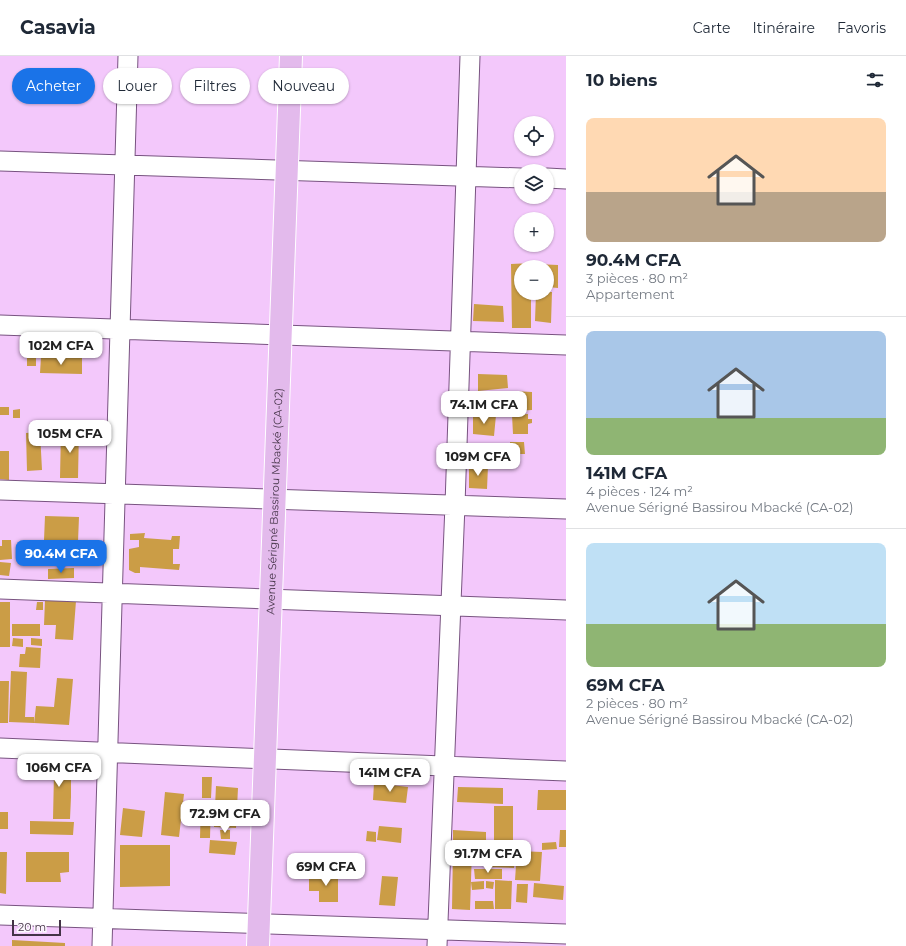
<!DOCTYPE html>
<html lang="fr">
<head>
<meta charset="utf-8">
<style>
  :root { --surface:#fff; --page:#f2f2f3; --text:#1f2937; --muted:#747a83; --line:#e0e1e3; --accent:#1a73e8 }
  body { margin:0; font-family:Montserrat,sans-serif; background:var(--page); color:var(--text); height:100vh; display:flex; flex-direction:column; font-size:15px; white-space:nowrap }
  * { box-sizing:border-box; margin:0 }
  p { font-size:13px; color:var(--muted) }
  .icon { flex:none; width:22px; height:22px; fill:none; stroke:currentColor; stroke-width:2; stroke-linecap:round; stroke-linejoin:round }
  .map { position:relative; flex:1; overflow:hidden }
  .details { display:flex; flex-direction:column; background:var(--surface); width:340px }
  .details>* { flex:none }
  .guide { position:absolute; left:12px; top:12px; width:380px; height:36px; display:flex; gap:8px }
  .tools { position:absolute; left:514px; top:60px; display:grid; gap:8px }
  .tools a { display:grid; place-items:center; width:40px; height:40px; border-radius:50%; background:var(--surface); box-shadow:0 1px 3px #0004; font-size:20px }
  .scale { position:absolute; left:12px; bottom:10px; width:49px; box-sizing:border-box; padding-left:4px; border:2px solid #443347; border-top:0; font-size:11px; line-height:14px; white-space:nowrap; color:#443347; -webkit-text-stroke:3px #fdf9fe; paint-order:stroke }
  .price { position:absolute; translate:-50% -34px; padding:0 9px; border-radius:8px; background:#fff; color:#222; font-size:13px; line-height:26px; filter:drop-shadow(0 1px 2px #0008) }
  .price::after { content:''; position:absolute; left:50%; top:24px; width:12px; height:9px; margin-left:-6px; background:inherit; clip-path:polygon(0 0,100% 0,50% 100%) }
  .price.on { background:var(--accent); color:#fff }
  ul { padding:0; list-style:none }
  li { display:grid; align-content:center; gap:8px; height:212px; padding:0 20px }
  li+li { border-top:1px solid var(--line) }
  li span { display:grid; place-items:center; height:124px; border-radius:8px; color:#555 }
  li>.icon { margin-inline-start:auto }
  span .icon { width:72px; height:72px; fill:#fffc; stroke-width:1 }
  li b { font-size:17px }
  h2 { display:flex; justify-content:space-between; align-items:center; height:48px; padding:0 20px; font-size:17px }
  .tag { padding:0 14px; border-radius:18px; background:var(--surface); box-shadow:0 1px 3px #0004; font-size:14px; line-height:36px }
  .tag.on { background:var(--accent); color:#fff }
  header { display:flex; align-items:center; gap:24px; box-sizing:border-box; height:56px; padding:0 20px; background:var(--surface); border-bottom:1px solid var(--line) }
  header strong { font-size:19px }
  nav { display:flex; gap:22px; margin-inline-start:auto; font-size:14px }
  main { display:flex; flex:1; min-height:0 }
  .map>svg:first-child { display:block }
  .building { fill:#cb9d46 }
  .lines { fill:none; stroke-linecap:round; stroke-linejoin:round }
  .minor-casing { stroke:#785380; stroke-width:21 }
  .major-casing { stroke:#fff; stroke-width:24 }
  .minor { stroke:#fff; stroke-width:19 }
  .major { stroke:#e3baec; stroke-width:22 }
  .labels { text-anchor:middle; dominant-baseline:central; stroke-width:3.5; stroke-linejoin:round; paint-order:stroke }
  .street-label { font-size:11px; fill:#443347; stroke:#fdf9fe }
</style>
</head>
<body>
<header>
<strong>Casavia</strong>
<nav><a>Carte</a><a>Itinéraire</a><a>Favoris</a></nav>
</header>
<main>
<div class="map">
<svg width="566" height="890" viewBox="0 0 566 890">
  <rect width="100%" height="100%" fill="#f3c8fb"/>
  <path class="building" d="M532,207V211H521V237H531V272H512L511,208Z
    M536,208L558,209V232L547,231V211H536Z
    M547,236H552L551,267L535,265L536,237H547Z
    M474,248L503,250L504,266L473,265Z
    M27,301H36V310H27Z
    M41,301L82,302V318L40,317Z
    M478,318L507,319L508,332L478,335Z
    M513,335L532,336V354L514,355Z
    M0,351H9V359H0Z
    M20,353V362H13V354Z
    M473,358L496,359L494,380L473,378Z
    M528,358V363H532V367L528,368V378H513L512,359Z
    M61,373H79L78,422H60Z
    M40,376L42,414L27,415L26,377Z
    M510,386H524L525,398H510Z
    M0,395H9V424L0,423Z
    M469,409L488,410L487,433L469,432Z
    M45,460L79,461L77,510L43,508Z
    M145,477L144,482L171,484L172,480H180L179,493H173V508H180L179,514L140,511V517H135L129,514V493L139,491V484H130V478Z
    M2,484H11L12,503L0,504V490H2Z
    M0,506L11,507L9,520L0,519Z
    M74,512V522L48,523V513Z
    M45,544L76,545L73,584L55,583L56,569H44Z
    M0,546H10V591H0Z
    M37,546H43V554H36Z
    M12,568H40V580H12Z
    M13,582L23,583V591L12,590Z
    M31,582L42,583V590L31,589Z
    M26,591L41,592L40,612L19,611L20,598H25Z
    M11,615L27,616L25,661H34V667L9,666Z
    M57,622L73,623L69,669L34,667L36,650L54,651Z
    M0,625H9L8,667H0Z
    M39,701L56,702V716H71V741L70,763H53L54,717H39Z
    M202,721H212L211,742H202Z
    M374,727L408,731L406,747L373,744Z
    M216,730L238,732L236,772L214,771Z
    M458,731L503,732V748L457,746Z
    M538,734H566V754H537Z
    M165,736L184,738L179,781L161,779Z
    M201,744H211L210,782H200Z
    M494,750H513V789H494Z
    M123,752L145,755L142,781L120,779Z
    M0,756H8V773H0Z
    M30,765L74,766L73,779L30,778Z
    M379,770L402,772L401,787L377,784Z
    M220,774H230V783H221Z
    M453,774L486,776V792L453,790Z
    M560,774H566V791H559Z
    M367,775L376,776V786L366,785Z
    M210,784L237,786L235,799L209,797Z
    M556,786L557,793L542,794V787Z
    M120,789H170V830L120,831Z
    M453,793L472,794L470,854L452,853Z
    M517,795L542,796L540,825L515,824Z
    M0,796H7L6,838L0,837Z
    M26,796H69V816L60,817L61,826H26Z
    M485,796H514V812L485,811Z
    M474,813H502V823H475Z
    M319,816H338V846H319V835H309V823H319Z
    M382,820L398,821L395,850L379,849Z
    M495,824L512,825L511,853H495Z
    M484,825V833L472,834L471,826Z
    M486,825L494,826L493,833L486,832Z
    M534,827L564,830L563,844L533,841Z
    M517,828H528L527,847L516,846Z
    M475,845H493L494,853H475Z
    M12,884L65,887V890H12Z"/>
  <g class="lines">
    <g class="minor-casing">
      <path id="minor" d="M0,105L521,122
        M547,122L566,123
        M0,269L566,289
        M0,434L566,453
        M0,533L566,554
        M0,692L566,715
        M0,859L566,878
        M102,890L128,0
        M437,890L455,449L470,0"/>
    </g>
    <g class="major-casing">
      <g id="major">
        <path id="s1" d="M258,890L291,0"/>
      </g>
    </g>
    <use href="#minor" class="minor"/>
    <use href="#major" class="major"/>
  </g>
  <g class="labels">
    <g class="street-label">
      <text stroke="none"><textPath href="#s1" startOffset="445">Avenue Sérigné Bassirou Mbacké (CA-02)</textPath></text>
    </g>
  </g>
</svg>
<div class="tools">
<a><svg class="icon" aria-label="locate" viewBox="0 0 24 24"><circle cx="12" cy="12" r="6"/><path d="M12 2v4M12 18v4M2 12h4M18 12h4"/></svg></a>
<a><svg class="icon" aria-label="layers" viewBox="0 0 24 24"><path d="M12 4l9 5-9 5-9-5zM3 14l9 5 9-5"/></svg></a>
<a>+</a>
<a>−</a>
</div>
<div class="scale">20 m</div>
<b class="price" style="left:61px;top:310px">102M CFA</b>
<b class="price" style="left:484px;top:369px">74.1M CFA</b>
<b class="price" style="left:70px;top:398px">105M CFA</b>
<b class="price" style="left:478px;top:421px">109M CFA</b>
<b class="price on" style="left:61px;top:518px">90.4M CFA</b>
<b class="price" style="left:59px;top:732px">106M CFA</b>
<b class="price" style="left:390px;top:737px">141M CFA</b>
<b class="price" style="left:225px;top:778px">72.9M CFA</b>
<b class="price" style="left:488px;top:818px">91.7M CFA</b>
<b class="price" style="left:326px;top:831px">69M CFA</b>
<div class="guide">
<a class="tag on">Acheter</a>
<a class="tag">Louer</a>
<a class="tag">Filtres</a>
<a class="tag">Nouveau</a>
</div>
</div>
<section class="details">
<h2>10 biens<svg class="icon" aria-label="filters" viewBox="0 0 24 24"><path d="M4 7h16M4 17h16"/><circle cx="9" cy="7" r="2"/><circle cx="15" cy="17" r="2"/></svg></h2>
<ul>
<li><span style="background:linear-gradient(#ffd9b3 60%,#b9a48a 0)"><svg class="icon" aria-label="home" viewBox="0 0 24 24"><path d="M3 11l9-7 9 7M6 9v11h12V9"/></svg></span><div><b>90.4M CFA</b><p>3 pièces · 80 m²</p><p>Appartement</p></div></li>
<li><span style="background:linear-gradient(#a9c7e8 70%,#8fb573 0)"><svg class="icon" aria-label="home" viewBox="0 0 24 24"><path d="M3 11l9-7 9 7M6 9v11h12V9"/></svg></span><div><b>141M CFA</b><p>4 pièces · 124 m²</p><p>Avenue Sérigné Bassirou Mbacké (CA-02)</p></div></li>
<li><span style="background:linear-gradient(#bfe0f5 65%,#8fb573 0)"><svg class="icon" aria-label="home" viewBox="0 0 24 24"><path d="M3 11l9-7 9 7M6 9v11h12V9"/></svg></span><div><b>69M CFA</b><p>2 pièces · 80 m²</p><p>Avenue Sérigné Bassirou Mbacké (CA-02)</p></div></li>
</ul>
</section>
</main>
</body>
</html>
